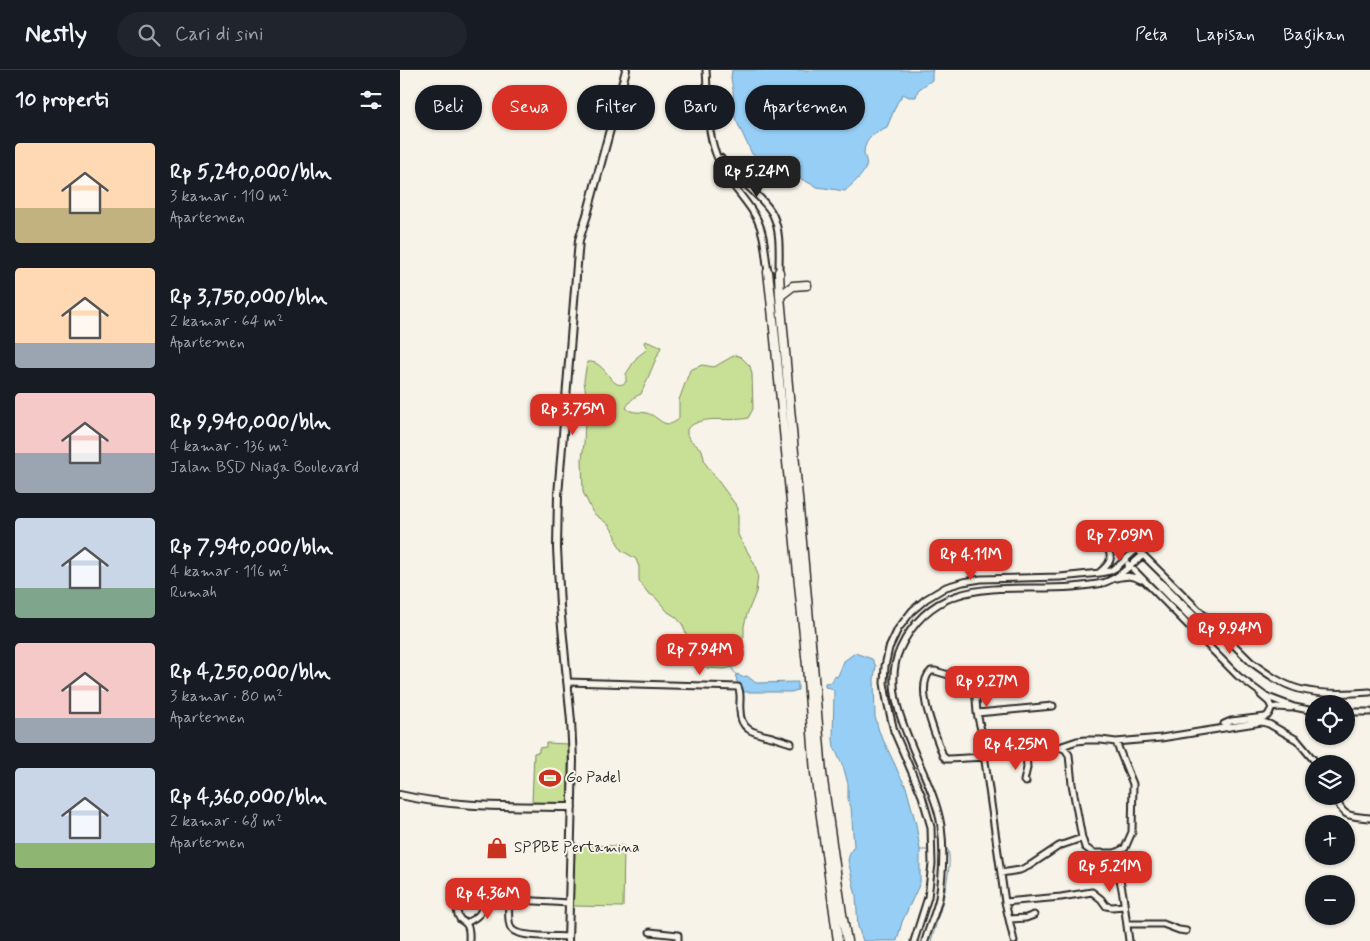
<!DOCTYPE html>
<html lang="id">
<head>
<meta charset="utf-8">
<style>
  :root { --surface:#171b24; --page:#20242c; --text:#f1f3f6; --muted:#9ea1a6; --line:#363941; --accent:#d93025 }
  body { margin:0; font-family:Mynerve,sans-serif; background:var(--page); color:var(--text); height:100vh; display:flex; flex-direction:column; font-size:19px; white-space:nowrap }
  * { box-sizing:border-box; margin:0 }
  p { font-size:16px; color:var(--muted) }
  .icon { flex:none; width:28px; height:28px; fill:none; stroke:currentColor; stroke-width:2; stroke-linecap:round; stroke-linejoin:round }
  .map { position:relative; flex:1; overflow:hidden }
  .sheet { display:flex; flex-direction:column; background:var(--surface); width:400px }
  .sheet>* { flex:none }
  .hud { position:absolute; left:15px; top:15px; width:475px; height:45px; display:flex; gap:10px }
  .buttons { position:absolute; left:905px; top:625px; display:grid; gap:10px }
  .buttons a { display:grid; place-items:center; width:50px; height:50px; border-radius:50%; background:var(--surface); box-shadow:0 1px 4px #0004; font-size:25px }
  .price { position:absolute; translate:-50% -42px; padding:0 11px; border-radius:10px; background:var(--accent); color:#fff; font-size:16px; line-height:32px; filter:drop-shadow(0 1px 2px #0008) }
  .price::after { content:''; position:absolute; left:50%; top:30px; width:15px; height:11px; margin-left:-8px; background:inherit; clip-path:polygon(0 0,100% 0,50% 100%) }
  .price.selected { background:#222; color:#fff }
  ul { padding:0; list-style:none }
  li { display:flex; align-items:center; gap:15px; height:125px; padding:0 15px }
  li span { display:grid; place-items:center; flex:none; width:140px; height:100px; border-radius:5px; color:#555 }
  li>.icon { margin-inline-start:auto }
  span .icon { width:60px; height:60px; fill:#fffc; stroke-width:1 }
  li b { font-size:21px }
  h2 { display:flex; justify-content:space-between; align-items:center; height:60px; padding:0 15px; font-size:21px }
  .pill { padding:0 18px; border-radius:22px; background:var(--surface); box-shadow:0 1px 4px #0004; font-size:18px; line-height:45px }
  .pill.selected { background:var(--accent); color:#fff }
  header { display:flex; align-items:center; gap:30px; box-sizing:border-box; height:70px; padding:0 25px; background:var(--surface); border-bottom:1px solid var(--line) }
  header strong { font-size:24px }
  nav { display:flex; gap:28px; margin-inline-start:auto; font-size:18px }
  .search { width:350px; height:45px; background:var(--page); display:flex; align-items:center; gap:12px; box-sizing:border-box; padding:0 18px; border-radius:28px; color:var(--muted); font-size:19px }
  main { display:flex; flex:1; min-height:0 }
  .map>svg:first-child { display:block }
  .green { fill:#c8e096; stroke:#7a8660 }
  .water { fill:#96cef5; stroke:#6b8da4 }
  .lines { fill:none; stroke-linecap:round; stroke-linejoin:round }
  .stream { stroke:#6b8da4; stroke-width:1 }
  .minor-casing { stroke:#2b2b2b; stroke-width:9 }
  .major-casing { stroke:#2b2b2b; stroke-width:10 }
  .highway-casing { stroke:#2b2b2b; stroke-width:11 }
  .minor { stroke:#f7f3e8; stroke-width:5 }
  .major { stroke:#f7f3e8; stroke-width:6 }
  .highway { stroke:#f7f3e8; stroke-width:8 }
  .labels { text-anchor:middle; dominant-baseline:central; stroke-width:4; stroke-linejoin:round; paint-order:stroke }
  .poi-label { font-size:15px; fill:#2b2b2b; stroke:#f7f3e8; text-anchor:start }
</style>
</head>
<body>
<header>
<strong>Nestly</strong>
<div class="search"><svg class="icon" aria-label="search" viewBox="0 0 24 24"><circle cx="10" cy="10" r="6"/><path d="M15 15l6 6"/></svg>Cari di sini</div>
<nav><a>Peta</a><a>Lapisan</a><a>Bagikan</a></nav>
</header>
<main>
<section class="sheet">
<h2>10 properti<svg class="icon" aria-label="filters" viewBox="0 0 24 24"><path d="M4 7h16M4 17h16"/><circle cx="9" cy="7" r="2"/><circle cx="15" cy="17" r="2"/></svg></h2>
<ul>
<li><span style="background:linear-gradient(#ffd9b3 65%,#c2b280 0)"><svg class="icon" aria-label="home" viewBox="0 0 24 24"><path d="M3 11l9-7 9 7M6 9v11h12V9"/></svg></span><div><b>Rp 5,240,000/bln</b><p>3 kamar · 110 m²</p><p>Apartemen</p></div></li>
<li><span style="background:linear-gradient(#ffd9b3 75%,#9aa5b1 0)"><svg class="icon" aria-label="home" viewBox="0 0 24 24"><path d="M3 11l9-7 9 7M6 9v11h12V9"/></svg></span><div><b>Rp 3,750,000/bln</b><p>2 kamar · 64 m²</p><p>Apartemen</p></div></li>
<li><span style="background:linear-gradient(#f6c9c9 60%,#9aa5b1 0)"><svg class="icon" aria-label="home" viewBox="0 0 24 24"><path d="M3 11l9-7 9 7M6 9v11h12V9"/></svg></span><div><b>Rp 9,940,000/bln</b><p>4 kamar · 136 m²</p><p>Jalan BSD Niaga Boulevard</p></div></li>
<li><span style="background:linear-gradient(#c9d6e8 70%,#7fa58c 0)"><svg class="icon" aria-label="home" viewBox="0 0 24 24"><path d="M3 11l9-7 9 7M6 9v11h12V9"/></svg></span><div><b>Rp 7,940,000/bln</b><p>4 kamar · 116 m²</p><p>Rumah</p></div></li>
<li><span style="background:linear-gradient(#f6c9c9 75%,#9aa5b1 0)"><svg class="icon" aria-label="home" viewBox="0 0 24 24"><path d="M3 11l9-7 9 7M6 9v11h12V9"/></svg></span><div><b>Rp 4,250,000/bln</b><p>3 kamar · 80 m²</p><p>Apartemen</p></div></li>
<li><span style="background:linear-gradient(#c9d6e8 75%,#8fb573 0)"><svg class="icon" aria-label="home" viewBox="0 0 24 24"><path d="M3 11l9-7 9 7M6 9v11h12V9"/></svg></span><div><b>Rp 4,360,000/bln</b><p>2 kamar · 68 m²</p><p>Apartemen</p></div></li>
</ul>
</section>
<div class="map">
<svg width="970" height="871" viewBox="0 0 970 871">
  <rect width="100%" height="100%" fill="#f7f3e8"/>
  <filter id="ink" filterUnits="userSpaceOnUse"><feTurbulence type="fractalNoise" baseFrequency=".02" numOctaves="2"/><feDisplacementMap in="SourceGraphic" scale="10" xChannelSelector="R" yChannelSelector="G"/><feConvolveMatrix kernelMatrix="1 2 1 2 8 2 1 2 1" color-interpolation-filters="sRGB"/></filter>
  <g filter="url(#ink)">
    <path class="green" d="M245,271L261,277L241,324C234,327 230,330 226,338C233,344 238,341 246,343C259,345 263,362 279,349V330L290,300L302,295L314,297L335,285L341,287L350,296L352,304L353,339L348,348C327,353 304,343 287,359V365L290,370L302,380L305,393L338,438V465L354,493L358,505L356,522L347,544L344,556V566L342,571L345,581L344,587L337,596L324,599L307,598L302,594L295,584L282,554L276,547L268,542L255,527L248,523L239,511V497L236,489L221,480L216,470V466L209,455L193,443L183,422L182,389L184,373L186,325L184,311L187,292C207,289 211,324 226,312V304L237,287L245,281L247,278L244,273Z
      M146,673L168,674V733H132L134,683L139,682V678L146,677Z
      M175,775L224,776L223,837L173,836Z"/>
    <path class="water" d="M332,0H533L532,3V10L518,20L516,27H509L503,24L497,33L487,57C476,62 465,68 464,82C464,87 468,91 466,97C463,106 451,115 445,121L417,117L352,84L335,48L333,20L331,8Z
      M455,583L472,589L476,596L474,608L475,647L479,661L496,697L499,704L506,717L516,754L520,780V813L502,852L497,871H463L458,857L456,826L448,790L450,783L454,776L451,737L448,729V714L444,699L434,677L433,670L434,621L431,618L425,617V613L432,612L434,607L438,606L444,591Z
      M338,604L341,607L347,606L356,613L398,612V620L391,622H344L336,610L337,609L335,606Z"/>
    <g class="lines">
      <path class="stream" d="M331,597L337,606
        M520,780H528
        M531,871C537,852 554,798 548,780L545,779"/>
      <g class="minor-casing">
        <path id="minor" d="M306,0C308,27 306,58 316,84C320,94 325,103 330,111C339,124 350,135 357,149C365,165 365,184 368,202
          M321,88L325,95C337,107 367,131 373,145C381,162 379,184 379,202
          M728,494L838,606L865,626L894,637L914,641
          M700,502C712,492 713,488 706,474
          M716,508C726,506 732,505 741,510
          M167,612L338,617C342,624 339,632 340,640C340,661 355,663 372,667C378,669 385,671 391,673
          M861,625L869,632L872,638
          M872,638L877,637L891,638
          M946,642H970
          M577,643L653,636
          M825,658L824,654L831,651L865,647L868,645L872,638
          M661,678L665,679L669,685L672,714L682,768L685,777L693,783H715L725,778L732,762L733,714L716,672
          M626,681L627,698L624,711L626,712
          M584,684L582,664L577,643L574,601L570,600L552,606L535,601H531C513,617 537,667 543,686L546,689H549L585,687
          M935,726C943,748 949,746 970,748
          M715,783L723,825L729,871
          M601,803L620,800L629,796L659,776L682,768
          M109,830C109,838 107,851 111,858C116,868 156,866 168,867
          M605,832L661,827L692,822L701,829L706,836L712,837L724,836
          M610,849L626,848L634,845
          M66,853C80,846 82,844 84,828
          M727,854H763L779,860L786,861
          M250,862L278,865V871
          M69,871C69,865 70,860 67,855C65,852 62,851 60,849C53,839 61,829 71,827L169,833
          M514,871L528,827L532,794L531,757L522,726L494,661L487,631L484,613L485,596L489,578L498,559L512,541L526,529L546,517L563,512L581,509L660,507L700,503L710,501L717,497L737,479L851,592C866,603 881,614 899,619C921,625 947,624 970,622
          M525,871C529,857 536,842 539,828C543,804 544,779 541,756C533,701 475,634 500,579C535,503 605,522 673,517C683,516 693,515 703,513C719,508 731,495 743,485
          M614,871L605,832L584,684L653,679L677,671L686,670H701L716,672L761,668L862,652L869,654L897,670L917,694"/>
      </g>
      <g class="major-casing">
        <path id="major" d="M0,725C56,738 115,736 172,737
          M168,871L173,690L171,651L160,536L157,478L158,425L179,170L187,145L226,0"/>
      </g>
      <g class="highway-casing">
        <path id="highway" d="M368,202L371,228L407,596L415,703L438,871
          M379,202L380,226L413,595L422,703L442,844L447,871
          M380,226L393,216L407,215"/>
      </g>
      <use href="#minor" class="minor"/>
      <use href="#major" class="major"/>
      <use href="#highway" class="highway"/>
    </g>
  </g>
  <defs>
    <g id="stadium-bare" transform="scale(1.725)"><path d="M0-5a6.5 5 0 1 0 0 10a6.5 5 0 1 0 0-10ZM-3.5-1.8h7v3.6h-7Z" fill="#c8321e" stroke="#f7f3e8" stroke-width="2.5" paint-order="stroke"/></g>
    <g id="shop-bare" transform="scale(1.725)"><path d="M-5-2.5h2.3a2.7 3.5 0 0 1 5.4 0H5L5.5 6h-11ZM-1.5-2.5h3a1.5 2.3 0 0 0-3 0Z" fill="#c8321e" stroke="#f7f3e8" stroke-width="2.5" paint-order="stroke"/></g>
  </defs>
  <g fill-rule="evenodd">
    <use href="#stadium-bare" x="150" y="708"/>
    <use href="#shop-bare" x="97" y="778"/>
  </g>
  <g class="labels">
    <g class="poi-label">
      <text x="166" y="708">Go Padel</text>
      <text x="114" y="778">SPPBE Pertamina</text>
    </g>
  </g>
</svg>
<div class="buttons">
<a><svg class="icon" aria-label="locate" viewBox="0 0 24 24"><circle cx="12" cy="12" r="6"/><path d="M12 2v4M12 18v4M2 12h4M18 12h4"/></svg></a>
<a><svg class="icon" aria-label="layers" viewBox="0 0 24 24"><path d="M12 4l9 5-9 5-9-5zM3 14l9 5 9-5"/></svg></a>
<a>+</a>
<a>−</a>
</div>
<b class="price selected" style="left:357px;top:128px">Rp 5.24M</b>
<b class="price" style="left:173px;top:366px">Rp 3.75M</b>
<b class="price" style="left:720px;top:492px">Rp 7.09M</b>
<b class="price" style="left:571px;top:511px">Rp 4.11M</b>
<b class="price" style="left:830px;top:585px">Rp 9.94M</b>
<b class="price" style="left:300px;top:606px">Rp 7.94M</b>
<b class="price" style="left:587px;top:638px">Rp 9.27M</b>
<b class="price" style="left:616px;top:701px">Rp 4.25M</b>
<b class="price" style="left:710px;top:823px">Rp 5.21M</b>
<b class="price" style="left:88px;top:850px">Rp 4.36M</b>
<div class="hud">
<a class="pill">Beli</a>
<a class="pill selected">Sewa</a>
<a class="pill">Filter</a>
<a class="pill">Baru</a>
<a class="pill">Apartemen</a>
</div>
</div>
</main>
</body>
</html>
